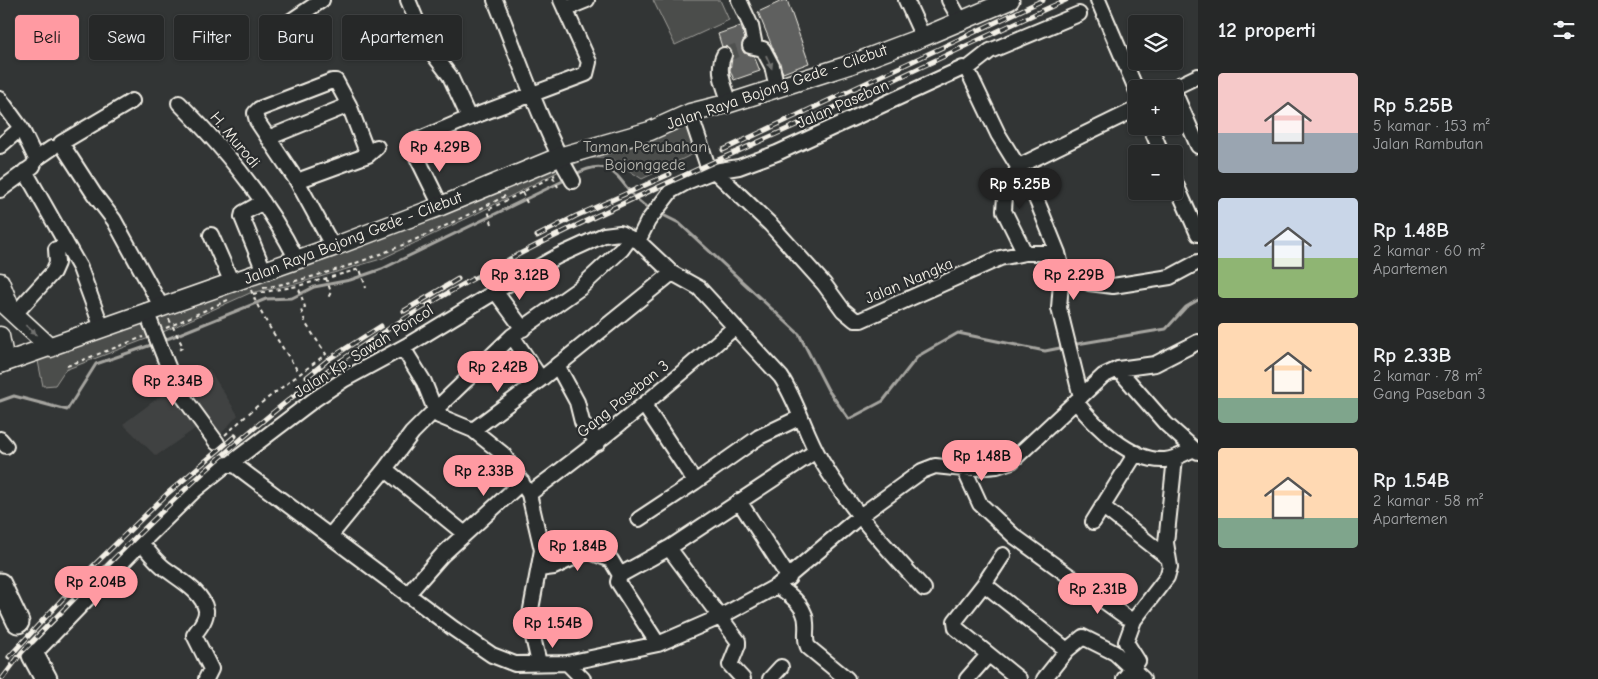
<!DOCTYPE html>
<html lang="id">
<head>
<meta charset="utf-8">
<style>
  :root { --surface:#262828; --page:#2e3030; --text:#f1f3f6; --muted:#a4a6a8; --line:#424445; --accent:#ff9aa2 }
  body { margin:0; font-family:"Comic Neue",sans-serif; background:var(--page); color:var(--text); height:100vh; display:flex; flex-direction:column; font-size:19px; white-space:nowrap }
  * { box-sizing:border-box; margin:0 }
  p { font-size:16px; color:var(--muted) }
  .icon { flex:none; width:28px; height:28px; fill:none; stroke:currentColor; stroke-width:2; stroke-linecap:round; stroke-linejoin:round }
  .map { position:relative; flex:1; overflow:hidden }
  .details { display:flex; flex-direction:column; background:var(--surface); width:400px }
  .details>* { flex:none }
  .banner { position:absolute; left:15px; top:15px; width:475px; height:45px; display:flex; gap:10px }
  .fabs { position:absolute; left:1128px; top:15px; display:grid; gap:10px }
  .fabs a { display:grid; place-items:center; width:55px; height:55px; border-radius:5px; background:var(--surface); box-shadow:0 1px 4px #0004,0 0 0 1px var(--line); font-size:25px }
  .price { position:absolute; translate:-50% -42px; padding:0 11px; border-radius:18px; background:var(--accent); color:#111; font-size:16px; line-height:32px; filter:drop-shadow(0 1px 2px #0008) }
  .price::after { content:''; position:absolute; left:50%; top:30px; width:15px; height:11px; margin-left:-8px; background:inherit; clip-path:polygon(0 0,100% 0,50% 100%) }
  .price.on { background:#222; color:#fff }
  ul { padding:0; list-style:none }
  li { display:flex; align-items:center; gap:15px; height:125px; padding:0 20px }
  li span { display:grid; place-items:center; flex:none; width:140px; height:100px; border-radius:5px; color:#555 }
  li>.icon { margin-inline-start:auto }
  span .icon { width:60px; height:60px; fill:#fffc; stroke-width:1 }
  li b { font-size:21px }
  h2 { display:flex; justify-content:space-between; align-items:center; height:60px; padding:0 20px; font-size:21px }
  .tag { padding:0 18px; border-radius:5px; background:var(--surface); box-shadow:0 1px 4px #0004,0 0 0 1px var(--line); font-size:18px; line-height:45px }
  .tag.on { background:var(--accent); color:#111 }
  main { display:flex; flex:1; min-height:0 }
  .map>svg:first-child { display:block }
  .built { fill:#404242 }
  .green { fill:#4b4d4c; stroke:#a09f9a }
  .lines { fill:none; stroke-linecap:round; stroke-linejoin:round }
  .stream { stroke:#a6a5a0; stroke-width:3 }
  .building { fill:#5f605f; stroke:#f4f1e8 }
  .minor-tunnel { stroke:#4f5150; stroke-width:14; stroke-dasharray:14 7; stroke-linecap:butt }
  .minor-casing { stroke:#f4f1e8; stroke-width:18 }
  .major-casing { stroke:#f4f1e8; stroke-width:21 }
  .highway-casing { stroke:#f4f1e8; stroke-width:25 }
  .path { stroke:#f4f1e8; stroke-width:2; stroke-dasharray:4 4; stroke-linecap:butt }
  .minor { stroke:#2a2d2e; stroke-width:14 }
  .major { stroke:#2a2d2e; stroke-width:18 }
  .highway { stroke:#2a2d2e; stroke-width:21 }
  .rail-casing { stroke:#f4f1e8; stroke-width:5 }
  .rail { stroke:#2a2d2e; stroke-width:3; stroke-dasharray:9; stroke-linecap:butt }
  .oneway { fill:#71726f }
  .labels { text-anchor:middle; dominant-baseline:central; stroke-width:4.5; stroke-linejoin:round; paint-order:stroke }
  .street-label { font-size:16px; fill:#f4f1e8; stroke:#2a2d2e }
  .park-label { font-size:16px; fill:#b9b8b1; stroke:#2a2d2e }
</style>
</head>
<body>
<main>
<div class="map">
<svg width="1198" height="679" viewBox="0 0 1198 679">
  <rect width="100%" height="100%" fill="#323535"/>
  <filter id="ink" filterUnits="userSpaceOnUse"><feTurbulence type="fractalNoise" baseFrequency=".02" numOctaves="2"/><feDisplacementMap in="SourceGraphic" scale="10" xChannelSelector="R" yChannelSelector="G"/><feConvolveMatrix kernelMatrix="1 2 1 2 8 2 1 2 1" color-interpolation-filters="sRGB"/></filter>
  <g filter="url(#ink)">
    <path class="built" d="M209,369L238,415L220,435L183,389Z
      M174,386L199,426L156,456L123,424Z"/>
    <path class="green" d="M653,0H720L729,20L675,45Z
      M689,121L697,152L642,179L610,158H590L569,166L472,216L381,259L296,284L250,293L154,336L65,370L55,385L43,386L37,356L560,164Z"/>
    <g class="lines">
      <path class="stream" d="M574,175C621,149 619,195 651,209
        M659,213L679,223L799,334L828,390L849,419L883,401L918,356L958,333L1045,351L1065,347
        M162,341L266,299L292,298L314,287L350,280L382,269L567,179
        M1071,345L1166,329L1186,307L1198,300
        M0,401L14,396L67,410L96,364L154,344"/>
    </g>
    <path class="building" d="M784,0H787L809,63L783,73L758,12Z
      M741,26L745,39L742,49L744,53L754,56L760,71L734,80L730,70L733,53L728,47H722L718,34Z"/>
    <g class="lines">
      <path class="minor-tunnel" d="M724,55L750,46"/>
      <g class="minor-casing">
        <path id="minor" d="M408,0L427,46L450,76L469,118
          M495,0C520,61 540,124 573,181
          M739,0L751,26L755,46
          M906,0L923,37
          M949,0L961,21
          M1098,0L1136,89
          M565,9L587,0
          M279,29L322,0
          M750,46L763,49L772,66L777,88
          M724,55C716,70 725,88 730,103
          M967,69L998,134L1033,191L1058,253L1062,270L1059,308L1081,397
          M1171,89L1198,76
          M1174,91L1198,146
          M0,99L21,128L36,159L33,166L0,190
          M132,101L61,143L94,194L114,220L161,306
          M179,103C225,149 268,201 297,260
          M690,113L707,164L771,225L824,284L843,310L855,320H861L1000,258L1025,253H1058
          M1150,126L1162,154
          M268,138L349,105
          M0,146L21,128
          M36,159L52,148
          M25,171L80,268L102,328
          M1174,180L1198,234
          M297,181L368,155L377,147
          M263,202L243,213L242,217L264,271
          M441,206L411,145L413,142L469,118L586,74L589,62L561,0
          M211,235L232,283
          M638,241L648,221L671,191L689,181L714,171L739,167L777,153L963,68L967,69L990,51L1079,14
          M333,247L297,181L257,121L255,113L259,109L332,81H336L349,105L368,155
          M1025,253L1004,211L1005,196L1019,166L1136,109
          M1062,270L1089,283L1113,286L1170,277L1198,262
          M495,291L523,329
          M146,311L176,387L217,443
          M14,315L53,272L57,263L56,249
          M512,336L541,379
          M557,365L577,402L582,422L598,443
          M1118,369L1166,424L1194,449
          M1076,402C1095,426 1131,462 1165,460C1176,459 1185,453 1194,449L1198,452
          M644,405L695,482
          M473,430L541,379L672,273
          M0,439L6,446
          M231,463L315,399L345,379L406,346L513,281L558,256L604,235L620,233L630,238
          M385,469L412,433L435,410L424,382L403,348
          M964,469L980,504L1014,536L1126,617L1134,620
          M529,494C601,441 669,385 735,327
          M739,501L789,578
          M1102,506L1168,558
          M639,519L695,482L759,437L801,417
          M1093,522L1136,453
          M330,536L385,469L465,534
          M669,548L738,641V645L730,665L743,679
          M1003,555L984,584L955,621L956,628L1019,679
          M539,569L554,567L588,551L611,560L620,575
          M984,584L1067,650
          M777,586C790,594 806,607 806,623C807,632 804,639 808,647L847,679
          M407,595L442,555L522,482
          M658,644L618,582L620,575L669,548L816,451
          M33,655L141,543
          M539,663L529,620L542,550L529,494L503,454L473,430L439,416L435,410L512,336L580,288L622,249L630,238L638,241L672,273L699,288L781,377C798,403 805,433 821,460C849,508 887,548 924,589
          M567,663L583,679
          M206,679L211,669L194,635C199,628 207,619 206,610C202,590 176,578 162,566C154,559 148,551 141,543L195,490L227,464L236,466L454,629L492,655L515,664L567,663L658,644L720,617L777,586L860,516L922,471L935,466L964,469L997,466L1012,461L1103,376L1118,369L1155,364L1198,342
          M770,679L781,667
          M967,679L988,655
          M1044,679L1067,650L1083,637L1115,653L1143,679
          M1124,679L1138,661L1126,642L1134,620L1167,577L1170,567L1166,543L1175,458"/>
      </g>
      <g class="major-casing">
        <path id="major" d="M0,282L12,312
          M0,301L51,348
          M0,336L5,362
          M0,364L333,247L441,206L559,157L650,131L690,113L730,103L849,65L923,37L1010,0"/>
      </g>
      <g class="highway-casing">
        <path id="highway" d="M0,584L18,622
          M33,655L46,679"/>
      </g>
      <path class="path" d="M553,177L558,187
        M522,192L528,205
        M492,224L488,210L555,175
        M326,278L331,292L328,298
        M263,288C353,271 426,237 507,195
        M251,290C261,318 283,347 299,373
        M253,294L298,286L360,269L366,288
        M169,319L183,347L176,352
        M166,328L230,299
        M67,366L143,337
        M225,435L256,407L326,354L306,324L301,310L305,307L298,286"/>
      <use href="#minor" class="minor"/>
      <use href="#major" class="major"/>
      <use href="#highway" class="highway"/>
      <g class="rail-casing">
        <path id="rail" d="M723,150L1043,0
          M537,236L576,216L670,174
          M404,311L458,279
          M307,377L329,359L381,326
          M9,657L89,570L168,493L235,436
          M2,679L22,652C121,551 219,448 335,365C479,262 644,194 805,121C892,82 978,39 1066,0"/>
      </g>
      <use href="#rail" class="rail"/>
    </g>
    <defs><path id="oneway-solid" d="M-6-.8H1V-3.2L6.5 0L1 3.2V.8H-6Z" transform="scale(1.25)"/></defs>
    <g class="oneway">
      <use href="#oneway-solid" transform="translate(769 62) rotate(66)"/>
      <use href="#oneway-solid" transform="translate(31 330) rotate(42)"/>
    </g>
  </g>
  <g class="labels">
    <g class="street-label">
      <text transform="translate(777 87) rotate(-19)">Jalan Raya Bojong Gede - Cilebut</text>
      <text transform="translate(843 104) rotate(-24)">Jalan Paseban</text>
      <text transform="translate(235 140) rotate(50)">H. Murodi</text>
      <text transform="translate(353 238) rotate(-21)">Jalan Raya Bojong Gede - Cilebut</text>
      <text transform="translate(909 281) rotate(-23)">Jalan Nangka</text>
      <text transform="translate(364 351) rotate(-32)">Jalan Kp. Sawah Poncol</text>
      <text transform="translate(623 399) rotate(-39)">Gang Paseban 3</text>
    </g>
    <g class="park-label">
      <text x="645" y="147">Taman Perubahan<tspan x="645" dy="18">Bojonggede</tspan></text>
    </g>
  </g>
</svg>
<div class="fabs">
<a><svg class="icon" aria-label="layers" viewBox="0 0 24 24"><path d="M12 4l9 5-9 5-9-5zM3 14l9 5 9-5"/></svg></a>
<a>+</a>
<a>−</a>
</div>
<b class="price" style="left:440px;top:173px">Rp 4.29B</b>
<b class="price on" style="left:1020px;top:210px">Rp 5.25B</b>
<b class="price" style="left:520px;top:301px">Rp 3.12B</b>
<b class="price" style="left:1074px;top:301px">Rp 2.29B</b>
<b class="price" style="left:498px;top:393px">Rp 2.42B</b>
<b class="price" style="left:173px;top:407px">Rp 2.34B</b>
<b class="price" style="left:982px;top:482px">Rp 1.48B</b>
<b class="price" style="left:484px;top:497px">Rp 2.33B</b>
<b class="price" style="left:578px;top:572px">Rp 1.84B</b>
<b class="price" style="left:96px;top:608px">Rp 2.04B</b>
<b class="price" style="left:1098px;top:615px">Rp 2.31B</b>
<b class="price" style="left:553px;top:649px">Rp 1.54B</b>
<div class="banner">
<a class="tag on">Beli</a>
<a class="tag">Sewa</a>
<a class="tag">Filter</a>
<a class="tag">Baru</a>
<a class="tag">Apartemen</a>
</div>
</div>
<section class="details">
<h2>12 properti<svg class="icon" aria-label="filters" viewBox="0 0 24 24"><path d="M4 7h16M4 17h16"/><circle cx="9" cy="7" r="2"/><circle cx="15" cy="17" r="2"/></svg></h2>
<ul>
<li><span style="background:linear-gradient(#f6c9c9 60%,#9aa5b1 0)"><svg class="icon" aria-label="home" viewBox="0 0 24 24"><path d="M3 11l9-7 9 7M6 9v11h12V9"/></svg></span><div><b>Rp 5.25B</b><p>5 kamar · 153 m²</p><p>Jalan Rambutan</p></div></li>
<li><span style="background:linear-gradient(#c9d6e8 60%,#8fb573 0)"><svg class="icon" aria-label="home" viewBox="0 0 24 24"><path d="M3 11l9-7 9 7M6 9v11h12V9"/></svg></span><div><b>Rp 1.48B</b><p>2 kamar · 60 m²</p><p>Apartemen</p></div></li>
<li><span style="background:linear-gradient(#ffd9b3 75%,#7fa58c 0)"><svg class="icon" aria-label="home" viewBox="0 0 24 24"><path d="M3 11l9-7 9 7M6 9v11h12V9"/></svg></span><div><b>Rp 2.33B</b><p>2 kamar · 78 m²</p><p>Gang Paseban 3</p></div></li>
<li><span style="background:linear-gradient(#ffd9b3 70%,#7fa58c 0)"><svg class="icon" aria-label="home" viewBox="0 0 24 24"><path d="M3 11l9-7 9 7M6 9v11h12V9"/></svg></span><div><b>Rp 1.54B</b><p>2 kamar · 58 m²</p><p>Apartemen</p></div></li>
</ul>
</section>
</main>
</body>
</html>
